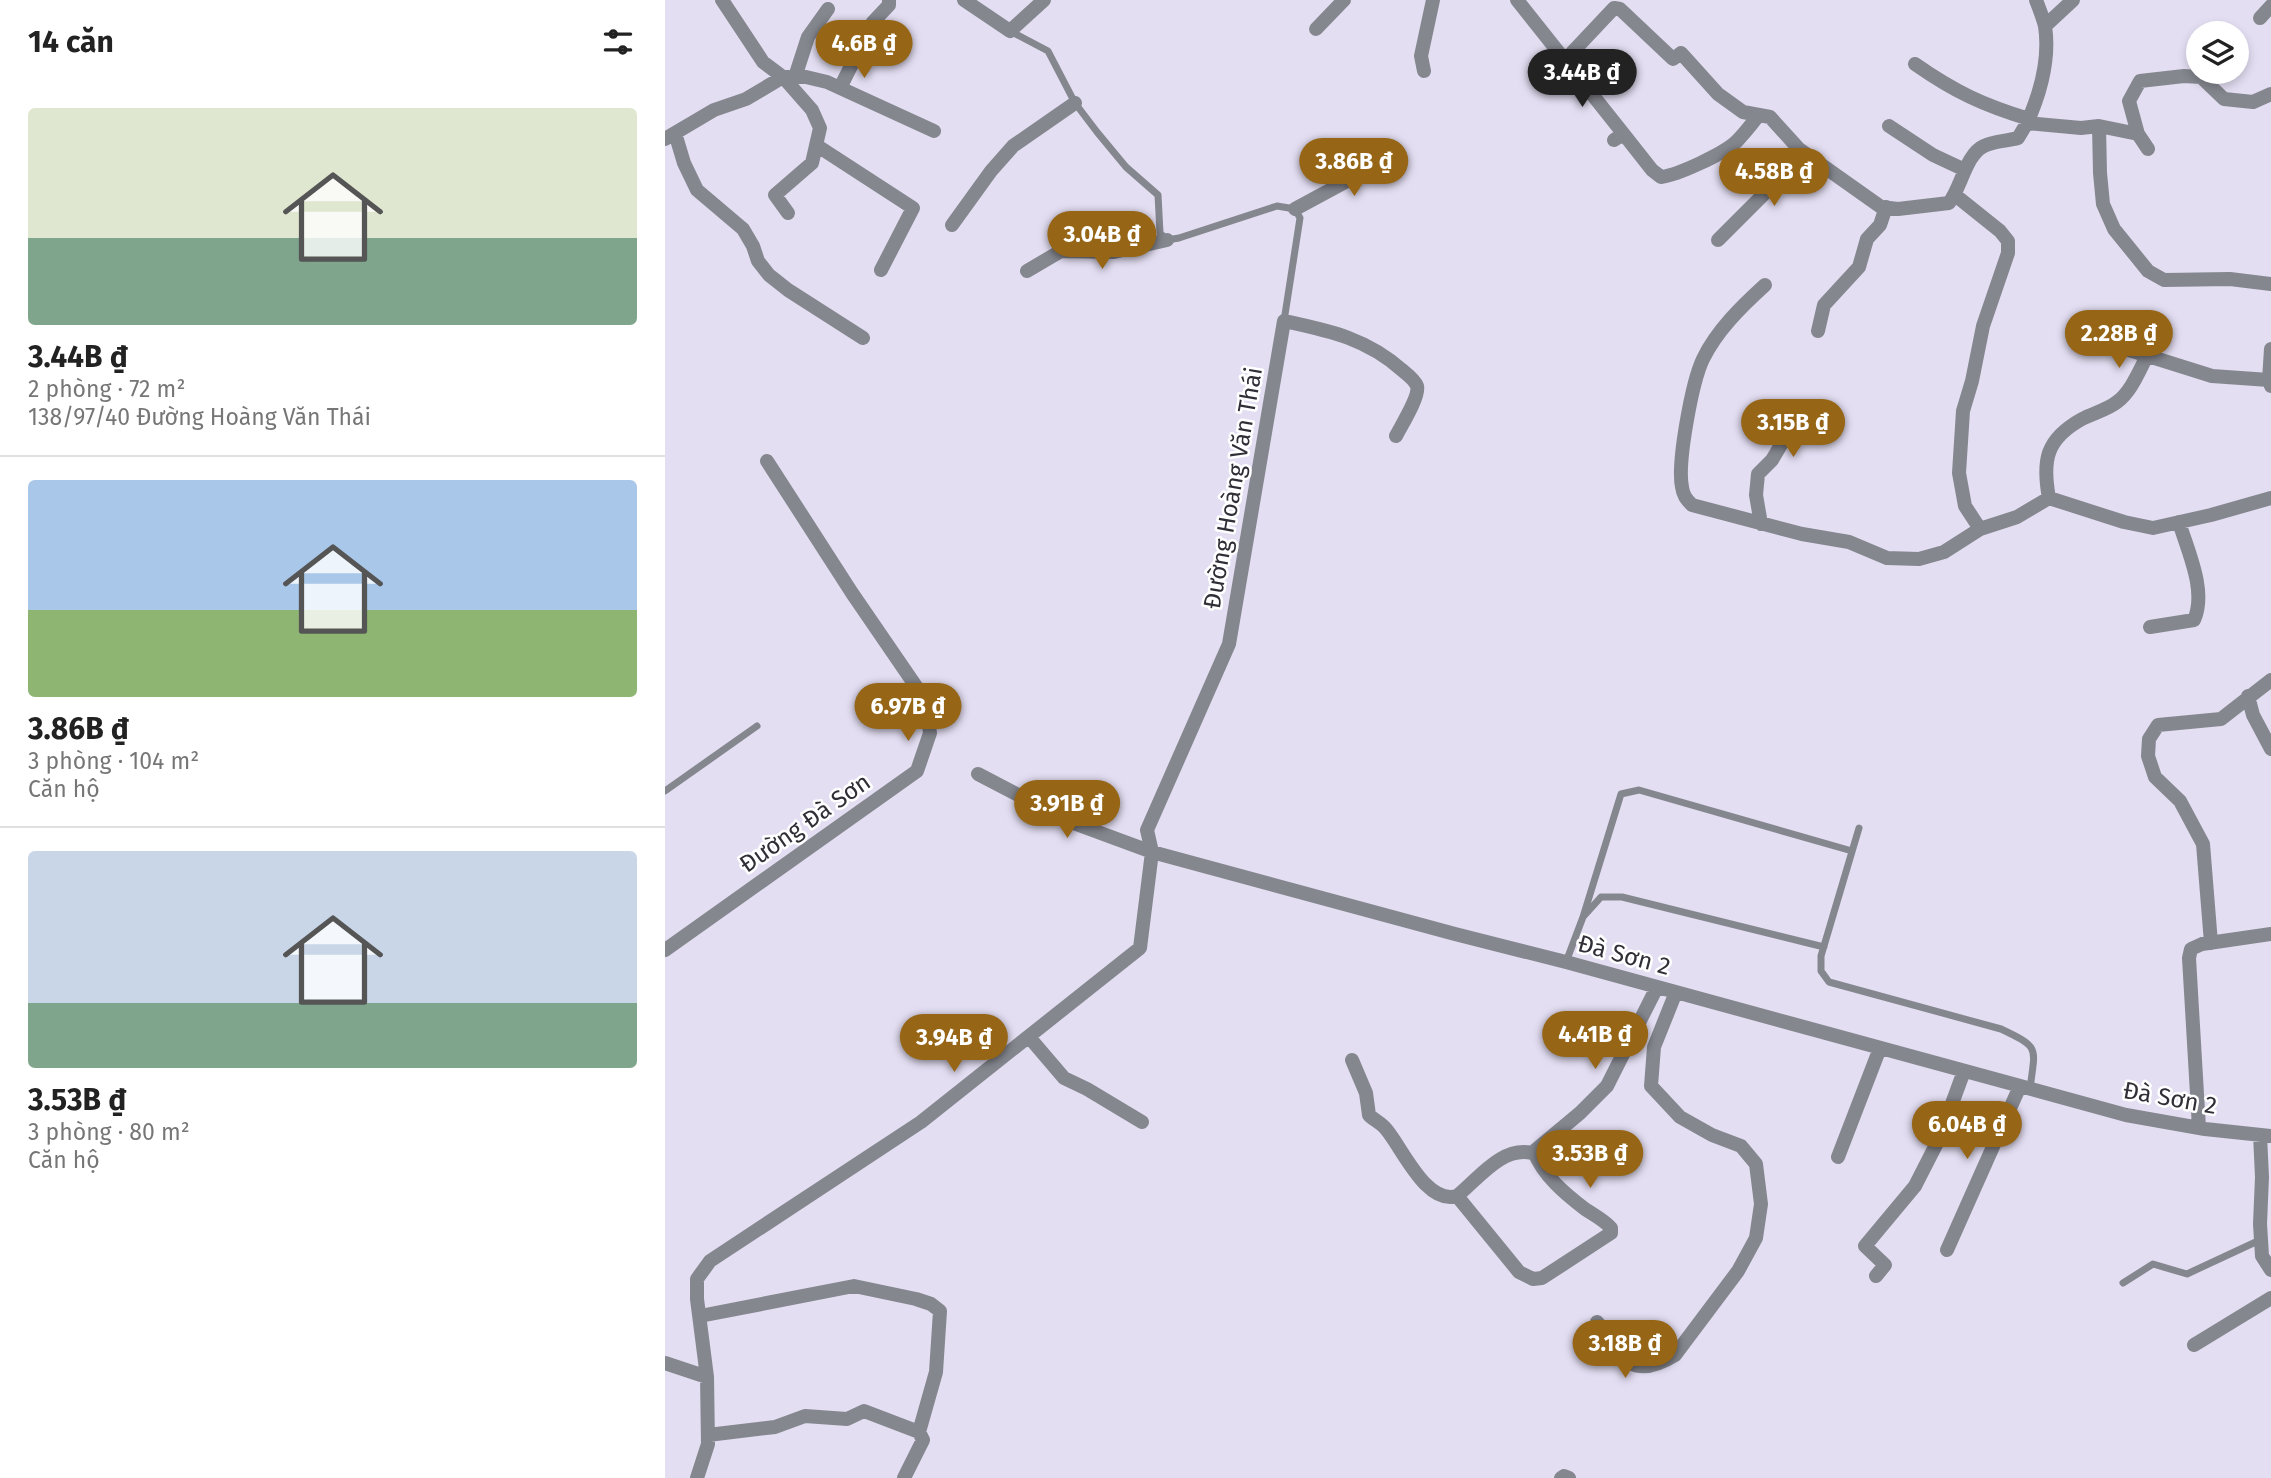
<!DOCTYPE html>
<html lang="vi">
<head>
<meta charset="utf-8">
<style>
  :root { --surface:#fff; --page:#f2f2f2; --text:#222; --muted:#767676; --line:#e0e0e0; --accent:#966616 }
  body { margin:0; font-family:"Fira Sans",sans-serif; background:var(--page); color:var(--text); height:100vh; display:flex; flex-direction:column; font-size:26px; white-space:nowrap }
  * { box-sizing:border-box; margin:0 }
  p { font-size:23px; color:var(--muted) }
  .icon { flex:none; width:38px; height:38px; fill:none; stroke:currentColor; stroke-width:2; stroke-linecap:round; stroke-linejoin:round }
  .map { position:relative; flex:1; overflow:hidden }
  .side { display:flex; flex-direction:column; background:var(--surface); width:665px }
  .side>* { flex:none }
  .fabs { position:absolute; left:1521px; top:21px; display:grid; gap:14px }
  .fabs a { display:grid; place-items:center; width:63px; height:63px; border-radius:50%; background:var(--surface); box-shadow:0 4px 10px #0003; font-size:35px }
  .price { position:absolute; translate:-50% -60px; padding:0 16px; border-radius:24px; background:var(--accent); color:#fff; font-size:23px; line-height:46px; filter:drop-shadow(0 2px 4px #0008) }
  .price::after { content:''; position:absolute; left:50%; top:42px; width:21px; height:16px; margin-left:-10px; background:inherit; clip-path:polygon(0 0,100% 0,50% 100%) }
  .price.active { background:#222; color:#fff }
  ul { padding:0; list-style:none }
  li { display:grid; align-content:center; gap:14px; height:371px; padding:0 28px }
  li+li { border-top:2px solid var(--line) }
  li span { display:grid; place-items:center; height:217px; border-radius:7px; color:#555 }
  li>.icon { margin-inline-start:auto }
  span .icon { width:126px; height:126px; fill:#fffc; stroke-width:1 }
  li b { font-size:30px }
  h2 { display:flex; justify-content:space-between; align-items:center; height:84px; padding:0 28px; font-size:30px }
  main { display:flex; flex:1; min-height:0 }
  .map>svg:first-child { display:block }
  .lines { fill:none; stroke-linecap:round; stroke-linejoin:round }
  .service { stroke:#85878f; stroke-width:7 }
  .minor { stroke:#85878f; stroke-width:14 }
  .labels { text-anchor:middle; dominant-baseline:central; stroke-width:5; stroke-linejoin:round; paint-order:stroke }
  .street-label { font-size:24px; fill:#302e36; stroke:#fff }
</style>
</head>
<body>
<main>
<section class="side">
<h2>14 căn<svg class="icon" aria-label="filters" viewBox="0 0 24 24"><path d="M4 7h16M4 17h16"/><circle cx="9" cy="7" r="2"/><circle cx="15" cy="17" r="2"/></svg></h2>
<ul>
<li><span style="background:linear-gradient(#dfe7d0 60%,#7fa58c 0)"><svg class="icon" aria-label="home" viewBox="0 0 24 24"><path d="M3 11l9-7 9 7M6 9v11h12V9"/></svg></span><div><b>3.44B ₫</b><p>2 phòng · 72 m²</p><p>138/97/40 Đường Hoàng Văn Thái</p></div></li>
<li><span style="background:linear-gradient(#a9c7e8 60%,#8fb573 0)"><svg class="icon" aria-label="home" viewBox="0 0 24 24"><path d="M3 11l9-7 9 7M6 9v11h12V9"/></svg></span><div><b>3.86B ₫</b><p>3 phòng · 104 m²</p><p>Căn hộ</p></div></li>
<li><span style="background:linear-gradient(#c9d6e8 70%,#7fa58c 0)"><svg class="icon" aria-label="home" viewBox="0 0 24 24"><path d="M3 11l9-7 9 7M6 9v11h12V9"/></svg></span><div><b>3.53B ₫</b><p>3 phòng · 80 m²</p><p>Căn hộ</p></div></li>
</ul>
</section>
<div class="map">
<svg width="1606" height="1478" viewBox="0 0 1606 1478">
  <rect width="100%" height="100%" fill="#e3def2"/>
  <g class="lines">
    <path class="service" d="M345,31L383,51L410,103L432,132L461,167L493,195L495,233L502,240L514,238L612,206L630,209L635,218L619,321
      M0,791L92,726
      M1194,828L1156,956V971L1164,982L1336,1029C1376,1048 1370,1047 1365,1089
      M918,917L956,794L974,790L1187,851
      M901,962L918,917L936,897H957L1159,947
      M1458,1283L1488,1264L1522,1274L1595,1240"/>
    <path class="minor" d="M57,0L98,62L118,77L147,110L155,128L147,163L110,195L123,213
      M299,0L345,31L379,0
      M852,0L961,137
      M1595,18L1606,6
      M1380,26L1408,0
      M651,29L679,0
      M900,60L949,8L955,9L1008,59L1016,53L1053,94L1078,112L1105,117L1134,149L1216,207L1233,209L1284,203C1296,188 1301,154 1319,146C1329,141 1343,141 1353,138L1362,123L1416,128L1434,126L1473,134
      M1250,64C1290,92 1318,105 1364,119
      M759,71L756,56L768,0
      M130,77L143,37L163,9
      M175,88L208,22L224,5V0
      M1362,123C1375,94 1385,59 1380,26C1378,18 1374,8 1371,0
      M1224,126L1268,155L1300,170
      M1434,126L1435,173L1438,204L1449,229L1483,271L1499,280L1565,279L1606,284
      M10,133L19,163L32,190L78,229L88,246L93,261L104,275L123,290L198,338
      M0,139L49,110L81,99L118,77H141L162,82L269,131
      M949,140L955,136L961,137L987,170L996,177C1013,175 1058,154 1071,142C1079,134 1086,125 1093,116
      M151,145L248,208L216,270
      M1483,149L1473,134L1464,101L1475,81L1519,76L1536,77L1559,99L1588,102L1606,94
      M1290,195L1335,231L1343,241V253L1318,326L1307,381L1298,411L1294,473L1300,506L1315,529L1352,517L1384,498L1459,522L1488,528L1546,515L1606,498
      M630,209L730,155
      M287,225L326,171L348,146L410,103
      M1053,240L1100,193L1134,149
      M362,271L396,251L449,252L502,240
      M1100,285C1077,306 1052,330 1038,359C1027,382 1012,463 1017,487C1018,495 1021,499 1027,505L1137,534L1184,542L1222,558L1254,559L1279,552L1315,529
      M1153,331L1159,305L1194,267L1202,239L1215,225L1221,207
      M1430,333L1461,349L1547,376L1604,380
      M1606,349L1604,380L1606,386
      M1384,498C1377,460 1381,439 1417,419C1428,413 1442,410 1452,402C1466,392 1474,371 1482,356
      M1096,524L1091,495L1093,474L1107,460L1117,443L1116,425
      M1485,627L1529,620C1542,591 1523,552 1514,522
      M1583,696L1588,715L1606,749
      M313,774L403,821L487,852L790,934L901,962L1461,1115L1540,1129L1606,1136
      M1546,943L1538,844L1515,801L1490,777L1483,756L1484,739L1493,725L1556,719L1606,680
      M0,950L252,771L265,733L261,701L187,593L102,461
      M364,1037L399,1078L422,1089L477,1122
      M687,1060L701,1093L704,1115C709,1120 716,1123 721,1129C738,1149 761,1205 792,1196C814,1178 837,1146 867,1153L915,1113L942,1086L992,987
      M1534,1128L1524,958L1526,949L1537,944L1606,934
      M1595,1135L1597,1177L1595,1224L1597,1256L1606,1270
      M1173,1157L1215,1048
      M792,1196L854,1272L868,1279L877,1278L946,1233V1228C939,1220 929,1215 920,1209C899,1193 879,1176 869,1152
      M1282,1250L1355,1086
      M1211,1276L1220,1265L1200,1246L1250,1186L1274,1139L1299,1071
      M35,1316L189,1286L251,1299L266,1304L275,1311L271,1372L254,1432
      M932,1322L965,1363C979,1371 997,1363 1010,1355L1073,1271L1091,1238L1096,1204L1091,1164L1076,1146L1047,1135L1015,1117L986,1086L989,1047L1011,992
      M1529,1345L1606,1298
      M0,1363L42,1377
      M43,1435L110,1427L140,1416L182,1419L199,1411L254,1432L258,1440L239,1478
      M32,1478L43,1444L42,1377L32,1299V1279L45,1261L256,1122L475,948L487,852L482,830L564,644L619,321C665,331 701,338 737,370C742,374 750,380 752,386C755,396 736,426 731,436
      M896,1478L899,1476L904,1478"/>
  </g>
  <g class="labels">
    <g class="street-label">
      <text transform="translate(568 488) rotate(-80)">Đường Hoàng Văn Thái</text>
      <text transform="translate(140 823) rotate(-35)">Đường Đà Sơn</text>
      <text transform="translate(959 955) rotate(15)">Đà Sơn 2</text>
      <text transform="translate(1505 1098) rotate(10)">Đà Sơn 2</text>
    </g>
  </g>
</svg>
<div class="fabs">
<a><svg class="icon" aria-label="layers" viewBox="0 0 24 24"><path d="M12 4l9 5-9 5-9-5zM3 14l9 5 9-5"/></svg></a>
</div>
<b class="price" style="left:199px;top:80px">4.6B ₫</b>
<b class="price active" style="left:917px;top:109px">3.44B ₫</b>
<b class="price" style="left:689px;top:198px">3.86B ₫</b>
<b class="price" style="left:1109px;top:208px">4.58B ₫</b>
<b class="price" style="left:437px;top:271px">3.04B ₫</b>
<b class="price" style="left:1454px;top:370px">2.28B ₫</b>
<b class="price" style="left:1128px;top:459px">3.15B ₫</b>
<b class="price" style="left:243px;top:743px">6.97B ₫</b>
<b class="price" style="left:402px;top:840px">3.91B ₫</b>
<b class="price" style="left:930px;top:1071px">4.41B ₫</b>
<b class="price" style="left:289px;top:1074px">3.94B ₫</b>
<b class="price" style="left:1302px;top:1161px">6.04B ₫</b>
<b class="price" style="left:925px;top:1190px">3.53B ₫</b>
<b class="price" style="left:960px;top:1380px">3.18B ₫</b>
</div>
</main>
</body>
</html>
